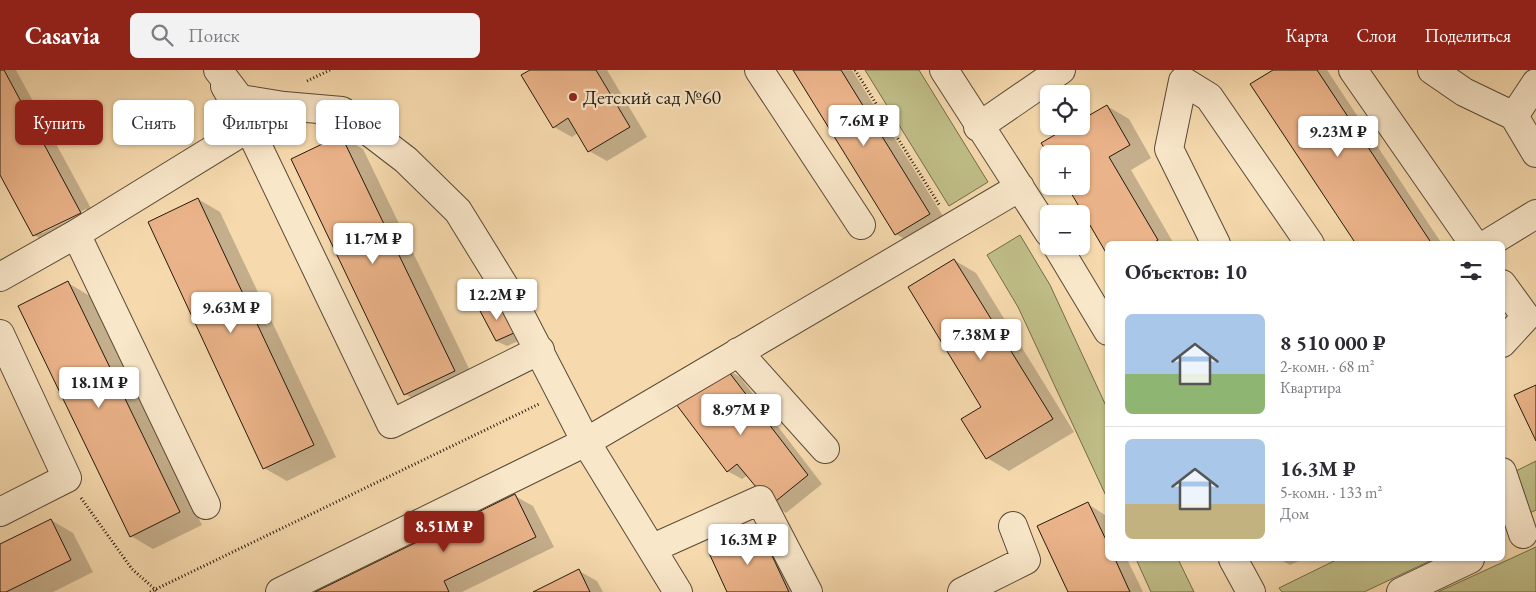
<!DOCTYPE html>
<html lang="ru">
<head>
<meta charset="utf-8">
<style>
  :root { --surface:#fff; --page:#f2f2f3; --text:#2b2b33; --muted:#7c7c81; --line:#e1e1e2; --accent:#8f2418 }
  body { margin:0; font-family:"EB Garamond",serif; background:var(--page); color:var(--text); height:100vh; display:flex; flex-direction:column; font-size:19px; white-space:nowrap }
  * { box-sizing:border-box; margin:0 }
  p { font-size:16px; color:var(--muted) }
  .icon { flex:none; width:28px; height:28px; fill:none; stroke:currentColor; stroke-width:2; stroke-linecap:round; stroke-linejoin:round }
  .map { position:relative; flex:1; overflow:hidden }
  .panel { position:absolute; left:1105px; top:171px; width:400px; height:320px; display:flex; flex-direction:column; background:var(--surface); border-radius:8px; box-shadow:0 1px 4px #0004 }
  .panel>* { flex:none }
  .guide { position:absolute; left:15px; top:30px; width:475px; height:45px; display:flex; gap:10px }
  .controls { position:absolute; left:1040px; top:15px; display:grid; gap:10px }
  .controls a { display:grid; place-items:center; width:50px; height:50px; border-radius:8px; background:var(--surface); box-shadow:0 1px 4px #0004; font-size:25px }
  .price { position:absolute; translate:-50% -42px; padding:0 11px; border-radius:5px; background:#fff; color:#222; font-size:16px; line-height:32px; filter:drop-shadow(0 1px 2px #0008) }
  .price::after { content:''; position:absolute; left:50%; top:30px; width:15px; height:11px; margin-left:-8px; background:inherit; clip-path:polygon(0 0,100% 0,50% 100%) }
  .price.selected { background:var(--accent); color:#fff }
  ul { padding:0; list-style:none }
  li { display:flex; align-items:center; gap:15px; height:125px; padding:0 20px }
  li+li { border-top:1px solid var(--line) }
  li span { display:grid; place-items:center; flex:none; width:140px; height:100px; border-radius:8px; color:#555 }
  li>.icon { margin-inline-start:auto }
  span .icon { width:60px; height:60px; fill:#fffc; stroke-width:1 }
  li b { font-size:21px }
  h2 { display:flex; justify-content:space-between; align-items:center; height:60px; padding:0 20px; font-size:21px }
  .tag { padding:0 18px; border-radius:8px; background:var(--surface); box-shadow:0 1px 4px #0004; font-size:18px; line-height:45px }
  .tag.selected { background:var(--accent); color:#fff }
  header { display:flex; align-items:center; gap:30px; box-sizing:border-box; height:70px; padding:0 25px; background:var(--accent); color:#fff }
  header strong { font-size:24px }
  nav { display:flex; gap:28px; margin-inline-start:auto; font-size:18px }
  .search { width:350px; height:45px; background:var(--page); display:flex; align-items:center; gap:12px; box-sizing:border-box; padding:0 18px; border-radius:8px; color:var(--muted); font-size:19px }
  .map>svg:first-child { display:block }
  .green { fill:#c0be88; stroke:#726c4b }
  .shadow { fill:#0003; fill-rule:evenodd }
  .building { fill:#ebb389; stroke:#251a0e }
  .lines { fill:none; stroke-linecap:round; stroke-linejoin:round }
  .minor-casing { stroke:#594a36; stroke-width:30 }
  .path { stroke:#251a0e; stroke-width:3; stroke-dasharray:1 2.5; stroke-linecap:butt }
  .minor { stroke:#f9e7ca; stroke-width:28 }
  .poi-dot { fill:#8f2418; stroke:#f9e7ca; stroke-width:2 }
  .labels { text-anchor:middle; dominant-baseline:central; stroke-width:4.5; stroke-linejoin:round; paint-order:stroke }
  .poi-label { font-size:20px; fill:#251a0e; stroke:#f9e7ca; text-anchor:start }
</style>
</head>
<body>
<header>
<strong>Casavia</strong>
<div class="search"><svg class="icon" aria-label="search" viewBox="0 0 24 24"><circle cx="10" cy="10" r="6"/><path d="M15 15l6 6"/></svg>Поиск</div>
<nav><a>Карта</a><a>Слои</a><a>Поделиться</a></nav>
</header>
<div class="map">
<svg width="1536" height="522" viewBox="0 0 1536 522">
  <rect width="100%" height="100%" fill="#f6daae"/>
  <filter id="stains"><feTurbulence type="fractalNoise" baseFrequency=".004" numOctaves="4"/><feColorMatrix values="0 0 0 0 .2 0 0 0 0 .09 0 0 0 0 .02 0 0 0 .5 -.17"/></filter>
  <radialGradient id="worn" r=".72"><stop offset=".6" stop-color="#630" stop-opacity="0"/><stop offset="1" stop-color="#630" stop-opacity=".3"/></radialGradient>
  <path class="green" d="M865,0H919L988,112L949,136Z
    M1020,165L1050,215L1107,338V428L1018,237L987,185Z
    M1536,391V440L1503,456L1502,408Z
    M1536,477V522H1438Z
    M1136,489H1178L1194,522H1151Z
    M1338,489H1434L1364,522H1282L1279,518Z"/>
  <path class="shadow" d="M0,0H16L99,153L52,176L34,165L2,105L0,106ZM86,139L87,141L42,163V160Z
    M532,0H607L647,67L607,91L589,81L578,63L572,67L554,57Z
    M794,0H852L948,154L914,175L896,164Z
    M1276,0H1327L1442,174H1358Z
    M1107,36L1129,49L1151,88L1131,100L1174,174H1108L1081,116V56Z
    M341,66L363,79L476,313L427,337L405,324Z
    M198,129L220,142L336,387L287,411L264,398Z
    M954,190L976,203L1074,362L1009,401L987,388L983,337Z
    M68,213L90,226L202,455L153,479L131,466Z
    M498,231L523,269L507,276L496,271Z
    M725,298L740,307L822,414L786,443L772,434L748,405L742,409L727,401Z
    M515,426L533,436L554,477L462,522H318Z
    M1088,434L1108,447V489H1127L1143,522H1070Z
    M51,450L73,463L93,502L53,522H0V475Z
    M759,461L782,474L804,522H728Z
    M1279,489H1304L1290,495Z
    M579,501L597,511L603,522H536Z"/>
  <path class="building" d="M0,0H4L81,143L33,166L0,105Z
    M530,0H596L630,57L588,82L568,48L553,58L521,5Z
    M793,0H841L930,144L895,165Z
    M1273,0H1317L1432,174H1356L1250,14Z
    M1107,35L1130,75L1109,87L1158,170L1152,174H1108V186L1067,116H1081V84L1049,85L1041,73L1070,56H1081V50Z
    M341,65L455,301L404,325L291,89Z
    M198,128L314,375L263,399L148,152Z
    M954,189L1053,349L986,389L961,349L981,337L908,217Z
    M68,211L180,442L130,467L18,236Z
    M498,230L514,263L496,271L479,239Z
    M725,297L808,405L771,435L737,394L727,402L676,334Z
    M1536,315V371L1514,325Z
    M515,424L536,467L444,511L449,522H315Z
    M1088,432L1108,474V489H1115L1130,522H1068L1037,456Z
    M51,449L71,490L6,522H0V474Z
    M760,460L789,522H727L709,483Z
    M579,499L590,522H533Z"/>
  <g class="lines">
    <g class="minor-casing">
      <path id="minor" d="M218,0L240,29L284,36L342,41L406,90L458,141L511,227L586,372L678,522
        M759,0L861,155
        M944,0L1049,163
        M1353,0L1474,174
        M1432,0L1464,22L1514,46L1536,13
        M225,16L249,58L391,354L540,280
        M1514,46L1536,83
        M978,57L1061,0
        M1216,174L1169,79L1183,11L1209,27L1310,174
        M1487,174L1536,144
        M1057,176L1108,261
        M0,207L76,164
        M1502,214L1526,247L1502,273
        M0,264L67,408L0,442
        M738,282L825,379
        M1502,402L1523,464
        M206,435L76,164L263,49
        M653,478L760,430L808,522
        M1233,489L1251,522
        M280,522L586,372L1020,117
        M962,522L1026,490L1013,456
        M1401,522L1470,489"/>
    </g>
    <path class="path" d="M855,0L940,136
      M307,11L330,0
      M81,428L132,499L158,522
      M150,522L539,334"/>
    <use href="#minor" class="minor"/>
  </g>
  <circle class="poi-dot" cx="573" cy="27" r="5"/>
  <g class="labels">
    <g class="poi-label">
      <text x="583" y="27">Детский сад №60</text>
    </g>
  </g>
  <rect width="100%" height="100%" filter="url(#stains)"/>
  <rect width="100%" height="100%" fill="url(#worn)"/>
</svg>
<div class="controls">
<a><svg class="icon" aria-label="locate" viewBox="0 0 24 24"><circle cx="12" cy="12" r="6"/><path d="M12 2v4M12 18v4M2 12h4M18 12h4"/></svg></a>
<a>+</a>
<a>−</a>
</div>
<b class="price" style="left:864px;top:77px">7.6M ₽</b>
<b class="price" style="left:1338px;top:88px">9.23M ₽</b>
<b class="price" style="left:373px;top:195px">11.7M ₽</b>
<b class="price" style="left:497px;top:251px">12.2M ₽</b>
<b class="price" style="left:231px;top:264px">9.63M ₽</b>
<b class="price" style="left:981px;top:291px">7.38M ₽</b>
<b class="price" style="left:99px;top:339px">18.1M ₽</b>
<b class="price" style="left:741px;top:366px">8.97M ₽</b>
<b class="price selected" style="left:444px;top:483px">8.51M ₽</b>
<b class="price" style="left:748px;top:496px">16.3M ₽</b>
<div class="guide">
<a class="tag selected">Купить</a>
<a class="tag">Снять</a>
<a class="tag">Фильтры</a>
<a class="tag">Новое</a>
</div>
<section class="panel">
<h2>Объектов: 10<svg class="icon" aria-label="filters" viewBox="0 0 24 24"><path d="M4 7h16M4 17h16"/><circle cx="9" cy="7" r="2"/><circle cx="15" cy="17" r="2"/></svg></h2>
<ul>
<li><span style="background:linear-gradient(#a9c7e8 60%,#8fb573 0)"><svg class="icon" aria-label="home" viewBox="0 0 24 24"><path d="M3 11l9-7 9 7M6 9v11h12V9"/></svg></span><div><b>8 510 000 ₽</b><p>2-комн. · 68 m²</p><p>Квартира</p></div></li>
<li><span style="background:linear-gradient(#a9c7e8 65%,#c2b280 0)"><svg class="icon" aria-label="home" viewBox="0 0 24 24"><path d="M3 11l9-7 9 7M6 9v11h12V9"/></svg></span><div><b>16.3M ₽</b><p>5-комн. · 133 m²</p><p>Дом</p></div></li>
</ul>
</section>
</div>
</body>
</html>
